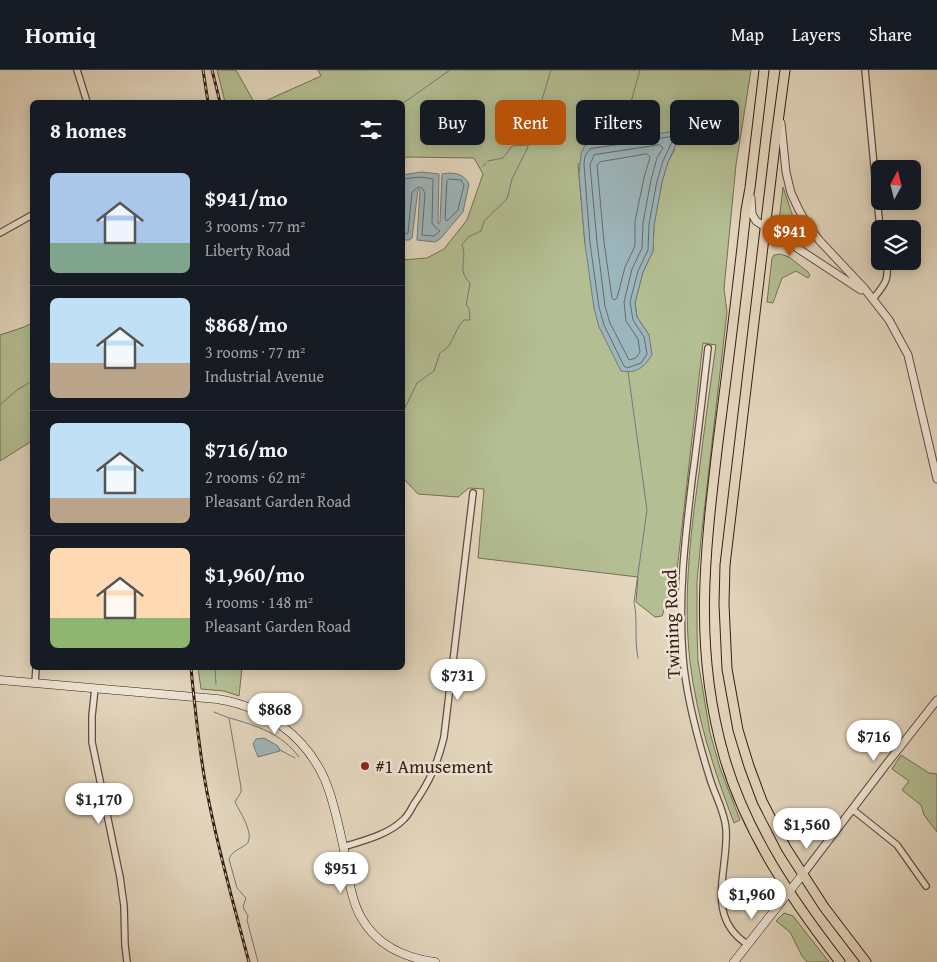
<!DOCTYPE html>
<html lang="en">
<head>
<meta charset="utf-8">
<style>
  :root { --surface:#171b24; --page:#242831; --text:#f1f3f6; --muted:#9ea1a6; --line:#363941; --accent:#b45309 }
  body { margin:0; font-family:"Gentium Book Plus",serif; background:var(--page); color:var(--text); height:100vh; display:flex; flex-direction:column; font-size:19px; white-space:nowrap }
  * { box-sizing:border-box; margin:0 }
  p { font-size:16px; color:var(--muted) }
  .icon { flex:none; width:28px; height:28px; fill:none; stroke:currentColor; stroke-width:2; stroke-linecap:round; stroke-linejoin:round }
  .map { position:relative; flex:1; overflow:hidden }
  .side { position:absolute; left:30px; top:30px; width:375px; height:570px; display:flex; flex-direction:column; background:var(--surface); border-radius:8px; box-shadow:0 2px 12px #0003 }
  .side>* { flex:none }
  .top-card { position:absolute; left:420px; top:30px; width:441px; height:45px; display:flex; gap:10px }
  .needle { width:32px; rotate:7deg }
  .buttons { position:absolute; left:871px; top:90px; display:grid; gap:10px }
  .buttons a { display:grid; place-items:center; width:50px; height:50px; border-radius:8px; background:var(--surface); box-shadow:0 2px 12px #0003; font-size:25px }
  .price { position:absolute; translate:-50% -42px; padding:0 11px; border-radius:18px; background:#fff; color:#222; font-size:16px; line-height:32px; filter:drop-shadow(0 1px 2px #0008) }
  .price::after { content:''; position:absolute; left:50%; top:30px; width:15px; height:11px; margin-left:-8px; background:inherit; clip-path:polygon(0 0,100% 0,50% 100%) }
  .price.on { background:var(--accent); color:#fff }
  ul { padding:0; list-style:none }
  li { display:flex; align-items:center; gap:15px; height:125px; padding:0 20px }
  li+li { border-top:1px solid var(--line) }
  li span { display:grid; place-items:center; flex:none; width:140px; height:100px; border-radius:8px; color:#555 }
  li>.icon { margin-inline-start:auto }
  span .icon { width:60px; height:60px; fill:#fffc; stroke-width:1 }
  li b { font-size:21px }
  h2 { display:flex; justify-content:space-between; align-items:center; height:60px; padding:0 20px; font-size:21px }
  .tag { padding:0 18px; border-radius:8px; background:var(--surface); box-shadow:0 2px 12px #0003; font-size:18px; line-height:45px }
  .tag.on { background:var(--accent); color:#fff }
  header { display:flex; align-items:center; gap:30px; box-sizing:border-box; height:70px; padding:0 25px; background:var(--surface); border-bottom:1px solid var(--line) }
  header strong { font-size:24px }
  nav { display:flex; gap:28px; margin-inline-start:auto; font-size:18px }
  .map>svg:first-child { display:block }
  .green { fill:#b3be92; stroke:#766e53; fill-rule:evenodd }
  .water { fill:#9cb6bd; stroke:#747979 }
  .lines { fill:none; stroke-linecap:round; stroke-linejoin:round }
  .shore { stroke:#6a6a68; stroke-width:1 }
  .stream { stroke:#747979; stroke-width:1 }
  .minor-casing { stroke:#634c3e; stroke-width:8 }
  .tertiary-casing { stroke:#634c3e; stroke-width:9 }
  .secondary-casing { stroke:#381e14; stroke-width:9 }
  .trunk-casing { stroke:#381e14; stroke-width:11 }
  .minor { stroke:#ede4d4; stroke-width:5.5 }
  .tertiary { stroke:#ede4d4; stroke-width:7 }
  .secondary { stroke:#ede4d4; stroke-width:8 }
  .trunk { stroke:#e3d6bd; stroke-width:9 }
  .rail-casing { stroke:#381e14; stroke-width:3 }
  .rail { stroke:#ede4d4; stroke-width:1; stroke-dasharray:4; stroke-linecap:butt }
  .poi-dot { fill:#8f2418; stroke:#ede4d4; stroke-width:2 }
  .labels { text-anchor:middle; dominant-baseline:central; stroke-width:5; stroke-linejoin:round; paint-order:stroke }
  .street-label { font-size:19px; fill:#381e14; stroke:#ede4d4 }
  .poi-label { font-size:19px; fill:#381e14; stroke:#ede4d4; text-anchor:start }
</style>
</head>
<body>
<header>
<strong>Homiq</strong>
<nav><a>Map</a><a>Layers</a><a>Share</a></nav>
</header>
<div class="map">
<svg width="937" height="892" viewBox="0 0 937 892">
  <rect width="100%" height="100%" fill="#e3d6bd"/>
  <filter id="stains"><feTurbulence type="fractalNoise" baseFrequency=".004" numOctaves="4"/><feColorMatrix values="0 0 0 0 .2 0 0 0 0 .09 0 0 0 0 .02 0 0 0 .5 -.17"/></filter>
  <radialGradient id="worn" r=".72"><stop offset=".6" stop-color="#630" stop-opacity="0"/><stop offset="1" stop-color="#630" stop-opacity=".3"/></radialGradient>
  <path class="green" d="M217,0H236L254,32H225Z
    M318,0H751L736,95L724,219L727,242L701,469L697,512V560L698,591L710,663L720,698L740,750L734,753C714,700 697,649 690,592C683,529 690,466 699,403C704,360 710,317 716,275L703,273L676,509H670L667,531L662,546L655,547L636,532L638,507L478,488L484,419L469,418L458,427L418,424L403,408L402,190L427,188L444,179L467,150L483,104L474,88L407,87L403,89L402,32H263L321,6ZM675,79L668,92L662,112L654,155L653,181L643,202L635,233L637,247L649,265L585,174L578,94Z
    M783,117L792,144L810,174L789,161L779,151Z
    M780,184L789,187L808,202L810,206L808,208L796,201L782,208L773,233L767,232L772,188L774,185Z
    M32,253V371L0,391V265L24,257Z
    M198,598H242L239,626L224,621L201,619Z
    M901,685L929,703L937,704V762L924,745L921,735L902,720L909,711L892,699Z
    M784,843L793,846L829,892H807L802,886L790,862L776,851Z"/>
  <path class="water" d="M676,61L678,70L668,92L662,112L654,155L653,181L643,202L635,233L637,247L649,265L652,285C644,297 637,304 621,301L599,257L594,238L585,174L579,104L581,84L585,75Z
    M421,102L439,104L438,154L440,152L442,104C453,102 464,103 469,114L463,142L440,169L435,172L417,170L420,120L418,119L412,168L409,170H403V105Z
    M264,668L278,676L280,681L258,687L253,674L256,669Z"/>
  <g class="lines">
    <path class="shore" d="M670,67L673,70L663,91L657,111L649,154L648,180L638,201L630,232L633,250L644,267L647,284L641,293L627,298L624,296L604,255L599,237L590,173L584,94L585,86L590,79Z
      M660,75L663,78L657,88L651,110L643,153L642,178L632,199L624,232L626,251L638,269L640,282L636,288L629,290L610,253L605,236L597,172L590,95L594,85Z
      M647,84L650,87L644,108L635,151V176L625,197L617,228L614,230L612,228L604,172L597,95L600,92Z
      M402,109L421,107L433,109L432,153L434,156L440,161L434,166L422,165L425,123L422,118L418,117L412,122L408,163L402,165
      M449,109L461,110L464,115L458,140L447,151L445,149L447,111Z"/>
    <path class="stream" d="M402,34L450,0
      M620,71L640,0
      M488,91L503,88L512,76L528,75
      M483,96L486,93
      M628,301L647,440L634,532C638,550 634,569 638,588
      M0,335L17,320L32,311
      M402,344L417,313L434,301L440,283L449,276L459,256L464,250H470L469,238L466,235L470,213C456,199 468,189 462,175L468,167L481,161L484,151L507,129L512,109L527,79L551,0
      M215,598L216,614
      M214,642L229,648L241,717V722L235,732C240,742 258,769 244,776C237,780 232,782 229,789L237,818L246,828L243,837L248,846L247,850L258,892
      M230,648C257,656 281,663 299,687
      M280,680L295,688"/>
    <g class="minor-casing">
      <path id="minor" d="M77,0L87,32
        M865,0L880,159
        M0,163L32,145
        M873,229C884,215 890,210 886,191
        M708,278C703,322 698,366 692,410C685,469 678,528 683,587C686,627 699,674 711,712C716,727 725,743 726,759C729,799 704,846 747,874
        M35,613L36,598
        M95,618L92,646V672L120,807L124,836L125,875L127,892
        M852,739L897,775L926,816
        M343,777C362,771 388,765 403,750C408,746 411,739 414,734C430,711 437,695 444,667L473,423"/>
    </g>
    <g class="tertiary-casing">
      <path id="tertiary" d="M781,53L786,102L791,123L799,140L807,154L819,170L864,218L889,250L908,285L937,409
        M751,128L752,144L756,151L861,220
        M803,804L885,696L937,630"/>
    </g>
    <g class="secondary-casing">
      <path id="secondary" d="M0,610L217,629C264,636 306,666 325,710C334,731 339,757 344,780C348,802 350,829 362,849C378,876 405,888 435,892
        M734,892L803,804"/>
    </g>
    <g class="trunk-casing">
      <path id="trunk" d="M764,0L750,118L746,140C738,218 728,295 718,372C705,482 693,578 724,686C746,763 792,830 840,892
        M785,0L776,67L725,495L724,534L727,599L738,660L749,696L762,731L786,778L824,837L866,892"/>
    </g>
    <use href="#minor" class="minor"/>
    <use href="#tertiary" class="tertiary"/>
    <use href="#secondary" class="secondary"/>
    <use href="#trunk" class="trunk"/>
    <g class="rail-casing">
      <path id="rail" d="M203,0L208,32
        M212,0L220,32
        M191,598C195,639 199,681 207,722C218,780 234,836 249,892"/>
    </g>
    <use href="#rail" class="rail"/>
  </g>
  <circle class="poi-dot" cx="365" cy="696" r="5"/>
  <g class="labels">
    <g class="street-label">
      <text transform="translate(671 554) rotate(-92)">Twining Road</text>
    </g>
    <g class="poi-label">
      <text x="375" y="696">#1 Amusement</text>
    </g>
  </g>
  <rect width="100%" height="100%" filter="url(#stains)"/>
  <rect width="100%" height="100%" fill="url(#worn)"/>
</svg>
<div class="buttons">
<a><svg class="needle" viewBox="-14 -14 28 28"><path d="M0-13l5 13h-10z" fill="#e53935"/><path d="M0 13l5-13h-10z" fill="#9ea1a6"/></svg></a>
<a><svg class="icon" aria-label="layers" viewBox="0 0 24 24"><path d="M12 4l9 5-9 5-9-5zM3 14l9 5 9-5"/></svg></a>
</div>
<b class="price on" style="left:790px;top:187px">$941</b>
<b class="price" style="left:458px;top:631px">$731</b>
<b class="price" style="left:275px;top:665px">$868</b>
<b class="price" style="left:874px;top:692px">$716</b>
<b class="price" style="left:99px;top:755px">$1,170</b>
<b class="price" style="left:807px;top:780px">$1,560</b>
<b class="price" style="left:341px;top:824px">$951</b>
<b class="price" style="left:752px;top:850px">$1,960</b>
<div class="top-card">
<a class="tag">Buy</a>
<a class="tag on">Rent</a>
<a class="tag">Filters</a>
<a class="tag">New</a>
</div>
<section class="side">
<h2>8 homes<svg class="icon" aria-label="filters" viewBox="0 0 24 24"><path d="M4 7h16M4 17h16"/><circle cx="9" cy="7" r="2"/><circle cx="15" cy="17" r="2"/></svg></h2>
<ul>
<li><span style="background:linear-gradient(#a9c7e8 70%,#7fa58c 0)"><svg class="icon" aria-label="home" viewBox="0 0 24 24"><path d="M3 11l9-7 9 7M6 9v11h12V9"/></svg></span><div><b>$941/mo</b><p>3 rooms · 77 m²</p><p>Liberty Road</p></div></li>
<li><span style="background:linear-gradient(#bfe0f5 65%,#b9a48a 0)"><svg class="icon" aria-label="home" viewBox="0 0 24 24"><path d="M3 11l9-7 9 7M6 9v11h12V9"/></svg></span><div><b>$868/mo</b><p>3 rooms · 77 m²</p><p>Industrial Avenue</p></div></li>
<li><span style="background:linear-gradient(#bfe0f5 75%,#b9a48a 0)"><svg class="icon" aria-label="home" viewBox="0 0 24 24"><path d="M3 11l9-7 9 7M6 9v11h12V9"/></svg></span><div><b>$716/mo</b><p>2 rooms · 62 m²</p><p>Pleasant Garden Road</p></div></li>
<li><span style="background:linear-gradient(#ffd9b3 70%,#8fb573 0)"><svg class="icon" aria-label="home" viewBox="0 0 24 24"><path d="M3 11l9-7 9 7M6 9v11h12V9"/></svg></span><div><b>$1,960/mo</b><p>4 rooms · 148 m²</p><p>Pleasant Garden Road</p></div></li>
</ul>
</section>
</div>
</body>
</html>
